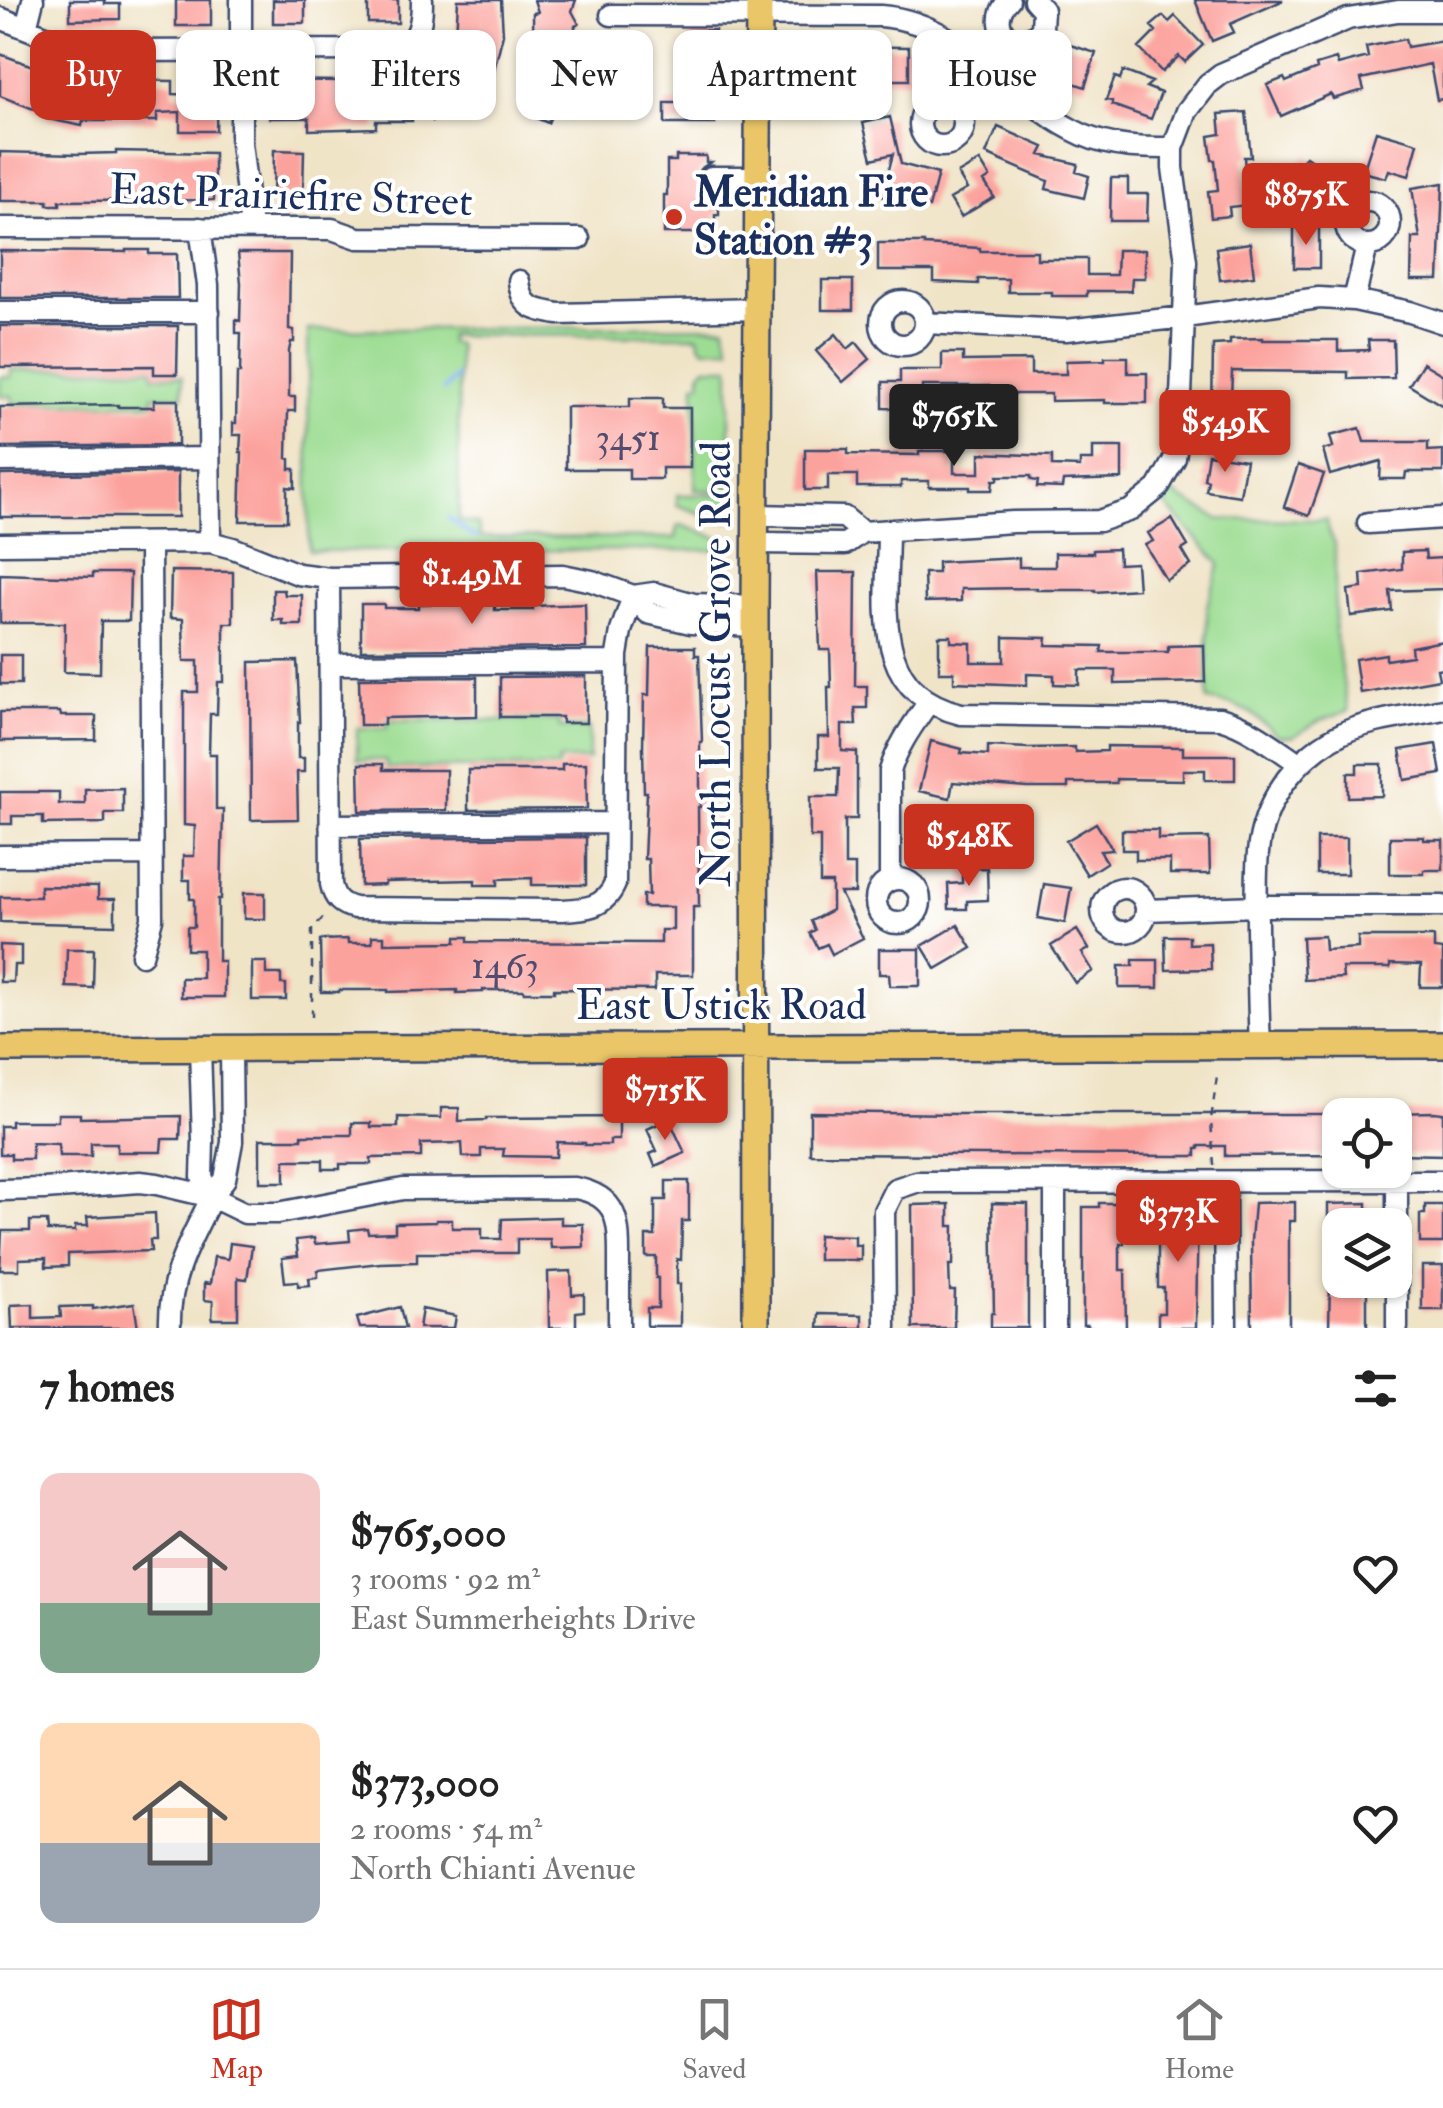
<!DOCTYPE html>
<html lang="en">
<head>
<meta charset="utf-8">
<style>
  :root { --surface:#fff; --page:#f2f2f2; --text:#222; --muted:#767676; --line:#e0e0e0; --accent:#c8321e }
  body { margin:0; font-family:"IM FELL Double Pica",serif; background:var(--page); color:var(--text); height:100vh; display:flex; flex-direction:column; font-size:38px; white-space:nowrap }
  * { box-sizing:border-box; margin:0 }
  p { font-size:32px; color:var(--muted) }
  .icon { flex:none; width:55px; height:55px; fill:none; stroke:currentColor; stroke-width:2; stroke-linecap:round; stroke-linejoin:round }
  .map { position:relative; height:1328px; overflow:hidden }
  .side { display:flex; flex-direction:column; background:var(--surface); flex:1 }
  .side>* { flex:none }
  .guide { position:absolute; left:30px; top:30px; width:1385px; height:90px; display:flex; gap:20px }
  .fabs { position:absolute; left:1322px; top:1098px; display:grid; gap:20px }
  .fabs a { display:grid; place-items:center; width:90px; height:90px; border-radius:20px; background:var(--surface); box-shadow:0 2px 8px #0004; font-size:50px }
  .price { position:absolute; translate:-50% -85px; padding:0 22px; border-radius:10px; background:var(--accent); color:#fff; font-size:32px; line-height:65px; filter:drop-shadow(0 2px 5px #0008) }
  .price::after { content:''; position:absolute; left:50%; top:60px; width:30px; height:22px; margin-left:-15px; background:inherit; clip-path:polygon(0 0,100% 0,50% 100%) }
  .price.active { background:#222; color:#fff }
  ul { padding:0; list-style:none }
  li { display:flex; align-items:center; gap:30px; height:250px; padding:0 40px }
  li span { display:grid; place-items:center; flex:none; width:280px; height:200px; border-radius:20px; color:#555 }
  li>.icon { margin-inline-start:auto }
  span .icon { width:120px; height:120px; fill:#fffc; stroke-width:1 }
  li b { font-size:42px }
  h2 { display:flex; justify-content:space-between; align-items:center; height:120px; padding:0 40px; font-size:42px }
  .tag { padding:0 35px; border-radius:20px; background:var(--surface); box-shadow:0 2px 8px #0004; font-size:35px; line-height:90px }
  .tag.active { background:var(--accent); color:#fff }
  .menu { display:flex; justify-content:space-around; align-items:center; height:140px; border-top:2px solid var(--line); background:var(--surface); font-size:28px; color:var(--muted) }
  .menu a { display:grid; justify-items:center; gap:5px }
  .menu .active { color:var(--accent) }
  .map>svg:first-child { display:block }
  .green { fill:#9ddd93; stroke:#5c8678; stroke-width:2.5 }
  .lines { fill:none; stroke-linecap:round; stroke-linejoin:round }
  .stream { stroke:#81b4ee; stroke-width:5 }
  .building { fill:#fca29d }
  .minor-casing { stroke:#3b4a6e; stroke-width:25 }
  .major-casing { stroke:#3b4a6e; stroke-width:30 }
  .path { stroke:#3b4a6e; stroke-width:2.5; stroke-dasharray:8 8; stroke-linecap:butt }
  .minor { stroke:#fff; stroke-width:20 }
  .major { stroke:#eac669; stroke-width:25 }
  .poi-dot { fill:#c8321e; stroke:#fff; stroke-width:4 }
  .labels { text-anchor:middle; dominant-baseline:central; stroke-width:8; stroke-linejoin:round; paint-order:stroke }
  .number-label { font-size:38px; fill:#534c6e }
  .poi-label { font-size:42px; font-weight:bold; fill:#1b2f5e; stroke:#fff; text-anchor:start }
  .street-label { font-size:42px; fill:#1b2f5e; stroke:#fff }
</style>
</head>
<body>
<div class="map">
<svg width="1443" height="1328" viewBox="0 0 1443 1328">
  <rect width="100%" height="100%" fill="#fff"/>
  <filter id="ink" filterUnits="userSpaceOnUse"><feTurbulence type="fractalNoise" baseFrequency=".01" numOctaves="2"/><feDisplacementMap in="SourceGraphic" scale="20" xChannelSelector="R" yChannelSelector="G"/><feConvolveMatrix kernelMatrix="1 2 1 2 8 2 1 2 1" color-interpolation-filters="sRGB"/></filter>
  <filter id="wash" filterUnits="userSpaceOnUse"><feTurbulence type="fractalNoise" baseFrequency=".0048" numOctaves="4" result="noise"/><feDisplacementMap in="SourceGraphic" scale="40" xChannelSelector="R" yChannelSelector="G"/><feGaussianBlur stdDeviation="2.25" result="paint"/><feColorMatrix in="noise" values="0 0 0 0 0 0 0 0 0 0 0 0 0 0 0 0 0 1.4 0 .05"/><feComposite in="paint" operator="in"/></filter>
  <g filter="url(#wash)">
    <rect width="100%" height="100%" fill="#f0e4c7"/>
    <path class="green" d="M725,326C725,334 729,340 730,348L705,349L700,344L699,336L449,335V343L456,344L458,347L459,521L478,524L480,537L676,538L677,526L681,525L722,539L725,550L309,551L308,330Z
      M706,367H730V490H695V384L701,383V371Z
      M152,368L153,376H182L183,396H153L152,403L12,404V396H0V377H11V370Z
      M1170,492L1219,519L1327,520L1328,530L1335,544V631L1348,711L1319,721L1293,737L1278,736L1251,713L1234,705L1208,700L1207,606L1220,564L1162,501Z
      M677,495H730V521H722L677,505Z
      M559,720L560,728H589V760H559L558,767L386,768V760H357V728H387V721Z"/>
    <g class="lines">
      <path class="stream" d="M444,390L456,377
        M449,518L469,534L476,537"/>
    </g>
    <g id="blocks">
      <path class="building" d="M70,0H105V4H120V19L70,20Z
        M176,0H211V26H176Z
        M273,0H305V23H273Z
        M368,0H398V23H368Z
        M458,0H501L503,34L490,86L455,78L465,37H456Z
        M534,0H576L572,11L579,24L575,26V76L579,77L572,91L555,97V106L548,123L529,115L539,90H534L533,13L538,12Z
        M1195,0H1282V1L1230,24L1234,32L1212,41Z
        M1163,16L1169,22L1175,16L1203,45L1185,62L1179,56L1162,72L1139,48L1156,31L1151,26Z
        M715,30V124H665V103H678L686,96V82H690V31Z
        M1405,39L1407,47L1443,41V99L1437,100L1430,64L1361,79L1364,90L1333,99L1331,94L1281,116L1267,85L1284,78L1286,82L1317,69L1316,65L1336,59L1338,65L1368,57L1366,47Z
        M1067,44L1096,53L1085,87L1056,77Z
        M814,46L909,47V80H864V75H814Z
        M0,54L49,72L79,78L77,91H111V80L173,81V94L198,95V83H217L216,131H180V112L157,113V121H83L82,126L48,119L49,115L0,96Z
        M1123,71L1152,82L1146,87L1161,93L1151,119L1112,105V101L1106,100L1115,77L1120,79Z
        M447,74L462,107L433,121L417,88Z
        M269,80L412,82V121H376V128L309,130V118H269Z
        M1246,112L1251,157H1244L1248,205L1229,207L1230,216L1211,218L1208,191L1218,190L1215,160H1212L1209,136L1221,134L1219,114Z
        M890,117L901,164L938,174L929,208L882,196L893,154L872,159L863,123Z
        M998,127L1044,147L1040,155L1078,164L1076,172L1089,176L1084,198L1046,189L1048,181L986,154Z
        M1376,131L1418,143L1409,176L1389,170L1386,178L1363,172Z
        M274,150L304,151L303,194H290V198H273Z
        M116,151L214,153V200L60,201V205H48V201H0V152L78,154L116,153Z
        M676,156H706V162H711L700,169L697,178L703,188L715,191V204H719V215H715V233H664V195H667V161H676Z
        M1306,156L1340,180L1321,207L1296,189L1308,172L1299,166Z
        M980,161L990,177L984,181L994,197L961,217L950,199L967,189L958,174Z
        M1111,178H1128V194H1148L1147,221H1110Z
        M1443,183L1439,280H1411L1412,238H1420L1412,188Z
        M1294,227H1319V268H1294Z
        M878,243H924V245L980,248V251H1037V259H1087V275H1116L1117,250H1145V278H1132L1131,291H1087V296H1052V292H1008V279H978V284L934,282V271H878Z
        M1250,243L1254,276L1220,280L1216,248Z
        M126,250H149V254H177L178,298H0V251L126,252Z
        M238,253H290L289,329L294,330V342H291L289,351V397H295V411H288L287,458L290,459V469H295V488L287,487V521H240L242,452H240L241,435H233V423H236L237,373H240L241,333H236V320L240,321L241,283Z
        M822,280H853V310H822Z
        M0,326H178L177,374H154V366L0,367Z
        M836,334L848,349L856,342L870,359L843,382L816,351Z
        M1263,338V340H1338V351L1369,350L1368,340H1393L1394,378L1348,379V372L1232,371L1231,401H1254V437H1226V417H1212L1213,345L1230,344V339Z
        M942,353H963V361L1031,360V374H1066V361L1105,360V357H1128V373H1147V403H1105V400L1051,401V394H989V386H922V393H917V409L883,408V382H900V370H942Z
        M1423,363L1443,375V406L1409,385Z
        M630,398H663V408H690V468H662V479H629V469H566V407H630Z
        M154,400H178V445L0,447V407L118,405V407H154Z
        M1360,428L1364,442H1428V451L1443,450V472H1406L1405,479H1380L1381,461L1330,475L1323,450L1333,447L1330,436Z
        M1093,447H1122V479L1063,481L1062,488L1037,487L1038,481L1031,480V476H998V480H993L992,490H970V487H929V481H901V487H857V475H828V490H805V449H848V454L919,455V451H954V473H980V453L1052,456V466L1080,467V460H1093Z
        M1208,454L1246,460L1240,496L1206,491L1208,480L1204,479Z
        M1298,465L1324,474L1309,516L1284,507Z
        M178,472V517H0V475Z
        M1172,519L1188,546L1182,550L1191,565L1166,580L1145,545L1153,541L1148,533Z
        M1118,549L1119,564L1136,563L1138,589L1095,592V590H1037V588L961,589V601L925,602L924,573H938V562L1019,558V567H1055V553H1093V550Z
        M1425,551L1426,559L1442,558L1443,589L1390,591L1392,611L1351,616L1348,590L1362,588L1361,574L1402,569V552Z
        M171,571L233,572V623H224V682H218L217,714H210L209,754H216V809H223L221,899H218V961H224V997H181V978H202V950H187V927H194V899H190V880H183V856H194L195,826L184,825V692H198V661H184L183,619L170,618Z
        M817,572H856L855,686H867V708H855L856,725H842V751L857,752V819H845V865H855V893H840L863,938L832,954L827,944L818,948L810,933L815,930L811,921L832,910V883H820V837H810V797H838L839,768H818V737H829L828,687H831L830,650H820Z
        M93,573H130L129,621H101L100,673L64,672L65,623H0V574L93,577Z
        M273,590H284L285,595H302V625H283V620H273Z
        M495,602V610H533V606L585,604L586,648L361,650V604H384V608H418V604Z
        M939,636H951V642L971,643V662H1004V637L1047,638L1046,645L1102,646L1101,652H1168V646L1204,645L1205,682L1115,684V670H1079V685L1054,684V675L1027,674V685L954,682V672H939Z
        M1443,641V668L1437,669L1439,679L1360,693L1355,659L1386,654V660L1412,656L1411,647Z
        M650,647H695V655H699L702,742H700V807H698L699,907H693V975H655V990L554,989V992H524V990H483V992L457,993V990L388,992V990H339V992H321L320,940L348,939V943H372V936H384V943L456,942V937H468V942L661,943V930H673V907H643V895H649L648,859H644L647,792H644L643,747L644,695H649Z
        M0,655H21V684H0Z
        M297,661L300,722H298V758H304V772H297L298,819L251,820L250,662Z
        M586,676V723H562V717H500V677Z
        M477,677V716L384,718V725H360L359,678Z
        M0,712H60L61,716H96V740L0,741Z
        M931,741L962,749L961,753L988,755V746L1028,748L1075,747V752L1107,751V746L1183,747V755H1235V780H1205V770H1183V780L1116,779V783H1068V788H1028L953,782L950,798L919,791Z
        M1436,744L1441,774L1405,780L1400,750Z
        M586,763L587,809L468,810V770H562V764Z
        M359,764H383V770H446V810L360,811Z
        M1357,764H1382V796L1348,797V773H1357Z
        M123,788V813H105V823L43,824V816H12V824H0V792H59V804H85V789Z
        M920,815H958L959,852H920Z
        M1096,823L1113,850L1100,851L1107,862L1087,875L1066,841Z
        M1122,830H1158V839L1209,838L1210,874H1170V860H1136V850H1122Z
        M586,837V885H532V878L498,879V885H475V880L385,882V885L361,886L360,839Z
        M1390,837H1424V840H1443V870H1424V874H1390Z
        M1317,838H1347V874H1317Z
        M987,868L988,900L967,901V909H949L948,884L962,883V869Z
        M1044,884L1071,888L1065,923L1038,918Z
        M40,886L98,887V899H115V925L0,922V897H40Z
        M244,893H265V919H244Z
        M958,925L972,948L936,969L922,946Z
        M1077,930L1089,949L1082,953L1093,971L1075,983L1051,946Z
        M1165,936H1189V944L1210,943L1211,969L1166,970Z
        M1324,936L1325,950L1358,948V937H1434V949L1443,950V987H1420L1421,965L1390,964V968H1342L1343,978L1304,980L1302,937Z
        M0,945L21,946V965H14L13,982H0Z
        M67,949H94L93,988L66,987Z
        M879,949H920V986H890L889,974H879Z
        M1133,960H1158V988H1119V966H1133Z
        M252,962H266V974H281V984H286V1000H252Z
        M441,1108H459V1121L486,1120V1118L619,1117V1140H610V1145H585V1143L557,1142L556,1157L503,1156L504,1149H481V1157H463L462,1143L421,1144V1157L371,1158V1164H340V1169H323V1160H285V1182H260V1139H302V1135H352V1123H371V1127H398V1117L441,1118Z
        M810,1112L959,1114H1340V1155L1225,1156V1146H1199V1149H1196V1156H1177L810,1154Z
        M1434,1112L1443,1113V1155L1395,1154V1113Z
        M58,1114H80V1118L181,1116L180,1139H162L161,1152H117V1143H91V1156H59L58,1144L32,1143V1159H11V1154H0V1126H11V1121H58Z
        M669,1119L685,1153L655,1166L650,1154L657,1151L647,1129Z
        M666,1181H689V1221H682L681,1260L677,1259V1284H680V1326H647V1308H658V1278H656V1257H646V1236H655V1200H666Z
        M1295,1202V1221H1289V1328H1252L1251,1241L1254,1203Z
        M992,1203L1028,1204V1328H991V1313H994Z
        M1099,1203H1123L1124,1244H1120V1270H1125L1126,1328H1088V1325H1083V1207H1099Z
        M1198,1203L1196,1328H1158V1313H1164V1288H1158V1226H1162L1161,1204Z
        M1367,1203V1222L1328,1223V1204Z
        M949,1204V1226H954L953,1265H949L950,1291H955L954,1328H913L912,1205Z
        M1425,1205H1443V1243H1420V1214H1425Z
        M155,1213L156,1240H150L151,1251L68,1254V1266L46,1267V1258L19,1259V1270H0L2,1231H30V1221H47L48,1231H75V1226H88L87,1217Z
        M561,1217V1224H583L584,1247L551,1248L550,1239H517V1253H417V1262L380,1263L318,1270V1277L309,1278L310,1285L298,1286V1281L285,1282L282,1258L298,1256L296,1240L314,1238L315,1244L350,1241L349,1230L367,1228L368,1233L395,1232V1223L436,1222V1220H452V1228H482V1239H501L502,1219Z
        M818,1235L855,1236V1245H861V1260H818Z
        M230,1243L252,1246L247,1279L238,1278V1319H212L213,1301L204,1300V1283L210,1284L214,1257L228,1259Z
        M1422,1266H1443V1310H1422Z
        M571,1271L572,1295L584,1294V1311L576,1312V1328H549L548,1272Z
        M1330,1280H1367V1328H1329Z
        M134,1303L138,1328H12L11,1305L33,1304V1318L61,1317L60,1307L93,1306V1309Z
        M400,1307L405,1328H360L357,1318Z
        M422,1309L456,1316L454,1328H419Z
        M819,1314L862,1315V1328H818Z"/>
    </g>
  </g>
  <g filter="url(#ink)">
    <use href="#blocks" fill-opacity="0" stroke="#3b4a6e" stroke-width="2.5"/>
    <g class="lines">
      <g class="minor-casing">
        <path id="minor" d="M241,0V143L251,228
          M1009,0C982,27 1020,59 1042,28L1043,10L1034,0
          M611,15L881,16C967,23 1010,103 1083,135C1112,148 1141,148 1173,148
          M0,18L76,48L106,51L382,50C417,47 422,32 422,0
          M26,28L33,0
          M920 124a22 22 0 1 1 44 0a22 22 0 1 1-44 0Z
          M959,108L1012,39
          M711,177H759
          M1346 223a22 22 0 1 1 44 0a22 22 0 1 1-44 0Z
          M0,228L332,229L358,238L579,239
          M200,228L208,285L210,542
          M519,281C522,309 534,309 558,314L758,309
          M1354,300L1367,246
          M881 323a22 22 0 1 1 44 0a22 22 0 1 1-44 0Z
          M0,312H209
          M926,323L1066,330L1185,317L1319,298L1354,300L1410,312L1443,323
          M0,461L209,458
          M1368,523L1443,518
          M888,531C888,604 869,692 961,714L1220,718C1250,727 1275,747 1300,764
          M862,532L1013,522L1099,521L1131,510L1158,488L1175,458L1180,424L1186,261L1173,168V148L1187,111L1208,84L1221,74L1348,19L1398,11H1443
          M756,543L845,544L862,532L844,517L756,515
          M0,544L210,542L233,548L298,574L329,578L563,575L592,581L633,596L621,631L617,655L615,884C604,909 584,909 560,910L355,908C341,905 334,899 331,884L329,578
          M755,606L694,604L654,593L633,596L648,613L691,623L755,626
          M330,664L617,662
          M330,825L615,823
          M0,856L151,855
          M876 901a22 22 0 1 1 44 0a22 22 0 1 1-44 0Z
          M890,879V771C898,745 913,725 928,703
          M1102 910a22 22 0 1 1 44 0a22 22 0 1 1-44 0Z
          M1146,910L1257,906H1443
          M142,955L152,919L150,543
          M1260,1045C1258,1006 1258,968 1257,929C1257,901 1255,872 1259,844C1267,795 1300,753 1345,732C1375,719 1411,716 1443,709
          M200,1048L203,1141L202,1177L212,1197L225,1179L232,1142L231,1048
          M1397,1181V1328
          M1055,1182V1328
          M1225,1182L1226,1328
          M0,1190L44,1189L140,1182L157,1184L212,1197L245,1213H278L403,1189L575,1188C621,1196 619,1226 619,1265C619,1286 619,1307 619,1328
          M170,1328C168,1277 190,1241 212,1197
          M885,1328L884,1211L895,1189L916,1182L1443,1181"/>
      </g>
      <g class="major-casing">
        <path id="major" d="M0,1049L1443,1045
          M756,1328L755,606L759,0"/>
      </g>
      <path class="path" d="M312,1017V929L326,915
        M1214,1165L1211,1120L1217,1076"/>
      <use href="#minor" class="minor"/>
      <use href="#major" class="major"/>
    </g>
  </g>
  <circle class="poi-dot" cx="674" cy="217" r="10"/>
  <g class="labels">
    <g class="number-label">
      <text x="628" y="438">3451</text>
      <text x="505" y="966">1463</text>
    </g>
    <g class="poi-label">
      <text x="694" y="193">Meridian Fire<tspan x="694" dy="48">Station #3</tspan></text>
    </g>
    <g class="street-label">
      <text transform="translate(291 196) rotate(2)">East Prairiefire Street</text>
      <text transform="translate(717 664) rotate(-90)">North Locust Grove Road</text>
      <text x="721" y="1006">East Ustick Road</text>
    </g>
  </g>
</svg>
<div class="fabs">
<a><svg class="icon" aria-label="locate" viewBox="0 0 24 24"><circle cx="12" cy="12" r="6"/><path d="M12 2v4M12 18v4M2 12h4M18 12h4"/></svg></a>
<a><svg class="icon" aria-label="layers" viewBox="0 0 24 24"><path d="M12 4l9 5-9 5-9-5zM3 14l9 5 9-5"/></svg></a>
</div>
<b class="price" style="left:1306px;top:248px">$875K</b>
<b class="price active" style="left:954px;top:469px">$765K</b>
<b class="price" style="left:1225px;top:475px">$549K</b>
<b class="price" style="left:472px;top:627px">$1.49M</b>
<b class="price" style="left:969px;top:889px">$548K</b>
<b class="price" style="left:665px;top:1143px">$715K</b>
<b class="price" style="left:1178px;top:1265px">$373K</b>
<div class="guide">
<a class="tag active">Buy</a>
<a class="tag">Rent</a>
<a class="tag">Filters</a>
<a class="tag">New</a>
<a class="tag">Apartment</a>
<a class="tag">House</a>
</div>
</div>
<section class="side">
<h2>7 homes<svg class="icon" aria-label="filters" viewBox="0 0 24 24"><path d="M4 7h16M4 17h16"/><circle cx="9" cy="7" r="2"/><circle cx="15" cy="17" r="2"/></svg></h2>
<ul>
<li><span style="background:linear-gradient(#f6c9c9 65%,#7fa58c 0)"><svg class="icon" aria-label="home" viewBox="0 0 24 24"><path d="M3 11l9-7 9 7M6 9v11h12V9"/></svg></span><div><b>$765,000</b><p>3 rooms · 92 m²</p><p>East Summerheights Drive</p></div><svg class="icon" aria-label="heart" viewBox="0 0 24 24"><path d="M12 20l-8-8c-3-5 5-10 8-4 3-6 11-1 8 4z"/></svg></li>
<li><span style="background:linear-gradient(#ffd9b3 60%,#9aa5b1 0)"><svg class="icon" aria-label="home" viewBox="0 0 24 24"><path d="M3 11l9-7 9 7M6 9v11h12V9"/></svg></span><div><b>$373,000</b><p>2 rooms · 54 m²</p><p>North Chianti Avenue</p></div><svg class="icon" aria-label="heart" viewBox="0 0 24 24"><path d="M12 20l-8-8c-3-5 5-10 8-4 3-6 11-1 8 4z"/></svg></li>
</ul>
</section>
<nav class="menu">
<a class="active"><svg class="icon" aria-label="map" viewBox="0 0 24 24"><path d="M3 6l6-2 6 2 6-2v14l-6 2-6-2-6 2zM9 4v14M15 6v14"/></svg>Map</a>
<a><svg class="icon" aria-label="saved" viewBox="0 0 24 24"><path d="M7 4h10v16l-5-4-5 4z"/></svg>Saved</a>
<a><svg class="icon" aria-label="home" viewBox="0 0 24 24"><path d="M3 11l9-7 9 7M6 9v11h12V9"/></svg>Home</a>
</nav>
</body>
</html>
